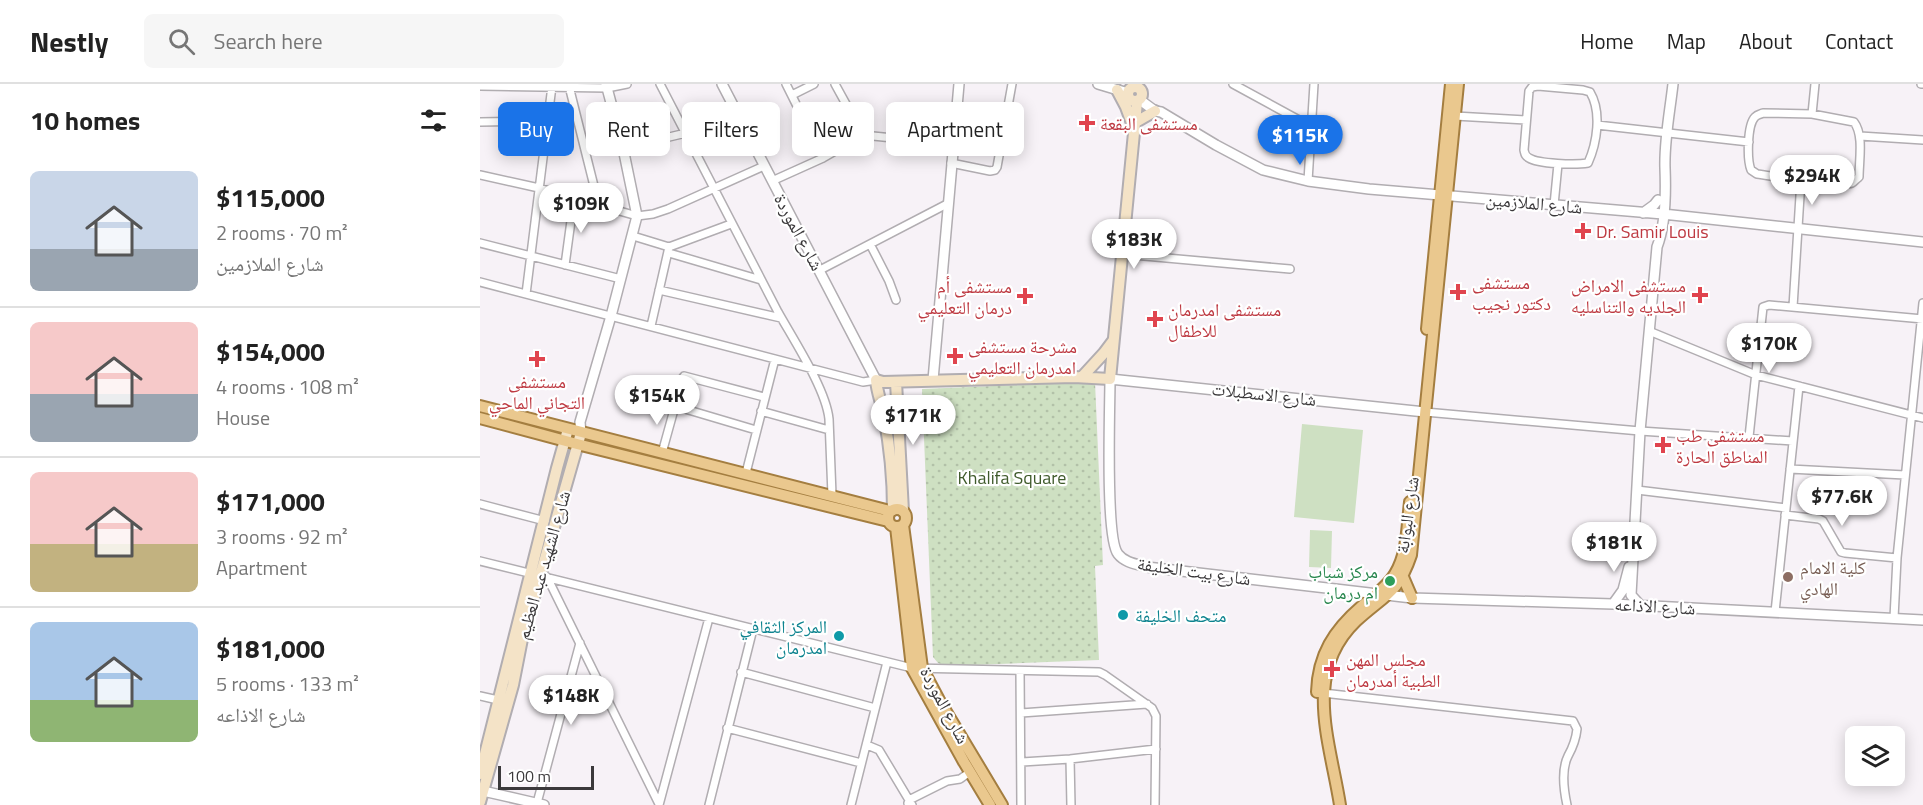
<!DOCTYPE html>
<html lang="en">
<head>
<meta charset="utf-8">
<style>
  :root { --surface:#fff; --page:#f6f6f6; --text:#222; --muted:#767676; --line:#e0e0e0; --accent:#1a73e8 }
  body { margin:0; font-family:"Titillium Web","Noto Naskh Arabic",sans-serif; background:var(--page); color:var(--text); height:100vh; display:flex; flex-direction:column; font-size:22px; white-space:nowrap }
  * { box-sizing:border-box; margin:0 }
  p { font-size:20px; color:var(--muted) }
  .icon { flex:none; width:33px; height:33px; fill:none; stroke:currentColor; stroke-width:2; stroke-linecap:round; stroke-linejoin:round }
  .map { position:relative; flex:1; overflow:hidden }
  .details { display:flex; flex-direction:column; background:var(--surface); width:480px }
  .details>* { flex:none }
  .top-card { position:absolute; left:18px; top:18px; width:570px; height:54px; display:flex; gap:12px }
  .tools { position:absolute; left:1365px; top:642px; display:grid; gap:12px }
  .tools a { display:grid; place-items:center; width:60px; height:60px; border-radius:9px; background:var(--surface); box-shadow:0 3px 15px #0003; font-size:30px }
  .scale { position:absolute; left:18px; bottom:15px; width:96px; box-sizing:border-box; padding-left:6px; border:3px solid #3b393b; border-top:0; font-size:16px; line-height:21px; white-space:nowrap; color:#3b393b; -webkit-text-stroke:4px #fff; paint-order:stroke }
  .price { position:absolute; translate:-50% -51px; padding:0 14px; border-radius:21px; background:#fff; color:#222; font-size:20px; line-height:39px; filter:drop-shadow(0 2px 3px #0008) }
  .price::after { content:''; position:absolute; left:50%; top:36px; width:18px; height:14px; margin-left:-9px; background:inherit; clip-path:polygon(0 0,100% 0,50% 100%) }
  .price.current { background:var(--accent); color:#fff }
  ul { padding:0; list-style:none }
  li { display:flex; align-items:center; gap:18px; height:150px; padding:0 30px }
  li+li { border-top:2px solid var(--line) }
  li span { display:grid; place-items:center; flex:none; width:168px; height:120px; border-radius:9px; color:#555 }
  li>.icon { margin-inline-start:auto }
  span .icon { width:72px; height:72px; fill:#fffc; stroke-width:1 }
  li b { font-size:26px }
  h2 { display:flex; justify-content:space-between; align-items:center; height:72px; padding:0 30px; font-size:26px }
  .pill { padding:0 21px; border-radius:9px; background:var(--surface); box-shadow:0 3px 15px #0003; font-size:21px; line-height:54px }
  .pill.current { background:var(--accent); color:#fff }
  header { display:flex; align-items:center; gap:36px; box-sizing:border-box; height:84px; padding:0 30px; background:var(--surface); border-bottom:2px solid var(--line) }
  header strong { font-size:28px }
  nav { display:flex; gap:33px; margin-inline-start:auto; font-size:21px }
  .search { width:420px; height:54px; background:var(--page); display:flex; align-items:center; gap:15px; box-sizing:border-box; padding:0 21px; border-radius:9px; color:var(--muted); font-size:22px }
  main { display:flex; flex:1; min-height:0 }
  .map>svg:first-child { display:block }
  .grass { fill:#cee0c2 }
  .park { fill:url(#park-dots) }
  .lines { fill:none; stroke-linecap:round; stroke-linejoin:round }
  .minor-casing { stroke:#b1adb1; stroke-width:10 }
  .tertiary-casing { stroke:#b1adb1; stroke-width:12 }
  .secondary-casing { stroke:#b1adb1; stroke-width:14 }
  .primary-casing { stroke:#a47e40; stroke-width:14 }
  .minor { stroke:#fff; stroke-width:7 }
  .tertiary { stroke:#fff; stroke-width:9 }
  .secondary { stroke:#f4e3c7; stroke-width:10 }
  .primary { stroke:#eac88e; stroke-width:10 }
  .health-dot { fill:#e0444e; stroke:#fff; stroke-width:2 }
  .education-dot { fill:#8d6e63; stroke:#fff; stroke-width:2 }
  .leisure-dot { fill:#2e9e5b; stroke:#fff; stroke-width:2 }
  .culture-dot { fill:#0f9aa8; stroke:#fff; stroke-width:2 }
  .labels { text-anchor:middle; dominant-baseline:central; stroke-width:4.5; stroke-linejoin:round; paint-order:stroke }
  .health-label { font-size:18px; fill:#be3a42; stroke:#fff; text-anchor:start }
  .street-label { font-size:18px; fill:#3b393b; stroke:#fff }
  .park-label { font-size:18px; fill:#3f5a2b; stroke:#fff }
  .education-label { font-size:18px; fill:#785e54; stroke:#fff; text-anchor:start }
  .leisure-label { font-size:18px; fill:#27864d; stroke:#fff; text-anchor:end }
  .culture-label { font-size:18px; fill:#0d838f; stroke:#fff; text-anchor:start }
</style>
</head>
<body>
<header>
<strong>Nestly</strong>
<div class="search"><svg class="icon" aria-label="search" viewBox="0 0 24 24"><circle cx="10" cy="10" r="6"/><path d="M15 15l6 6"/></svg>Search here</div>
<nav><a>Home</a><a>Map</a><a>About</a><a>Contact</a></nav>
</header>
<main>
<section class="details">
<h2>10 homes<svg class="icon" aria-label="filters" viewBox="0 0 24 24"><path d="M4 7h16M4 17h16"/><circle cx="9" cy="7" r="2"/><circle cx="15" cy="17" r="2"/></svg></h2>
<ul>
<li><span style="background:linear-gradient(#c9d6e8 65%,#9aa5b1 0)"><svg class="icon" aria-label="home" viewBox="0 0 24 24"><path d="M3 11l9-7 9 7M6 9v11h12V9"/></svg></span><div><b>$115,000</b><p>2 rooms · 70 m²</p><p>شارع الملازمين</p></div></li>
<li><span style="background:linear-gradient(#f6c9c9 60%,#9aa5b1 0)"><svg class="icon" aria-label="home" viewBox="0 0 24 24"><path d="M3 11l9-7 9 7M6 9v11h12V9"/></svg></span><div><b>$154,000</b><p>4 rooms · 108 m²</p><p>House</p></div></li>
<li><span style="background:linear-gradient(#f6c9c9 60%,#c2b280 0)"><svg class="icon" aria-label="home" viewBox="0 0 24 24"><path d="M3 11l9-7 9 7M6 9v11h12V9"/></svg></span><div><b>$171,000</b><p>3 rooms · 92 m²</p><p>Apartment</p></div></li>
<li><span style="background:linear-gradient(#a9c7e8 65%,#8fb573 0)"><svg class="icon" aria-label="home" viewBox="0 0 24 24"><path d="M3 11l9-7 9 7M6 9v11h12V9"/></svg></span><div><b>$181,000</b><p>5 rooms · 133 m²</p><p>شارع الاذاعه</p></div></li>
</ul>
</section>
<div class="map">
<svg width="1443" height="721" viewBox="0 0 1443 721">
  <defs>
    <pattern id="park-dots" width="8" height="8" patternUnits="userSpaceOnUse" patternTransform="scale(1.5)"><rect width="8" height="8" fill="#cee0c2"/><path d="M2 2h.1M6 6h.1" fill="none" stroke="#b2c1a8" stroke-width="1.8" stroke-linecap="round"/></pattern>
  </defs>
  <rect width="100%" height="100%" fill="#f7f2f7"/>
  <path class="grass" d="M822,340L883,346L874,439L814,433Z
    M830,446L852,447L851,484L829,483Z"/>
  <path class="park" d="M615,298L623,481L615,482L619,576L466,582L458,579L453,573L442,305Z"/>
  <g class="lines">
    <g class="minor-casing">
      <path id="minor" d="M180,0C219,76 258,152 298,228C313,255 346,305 349,335L352,411
        M306,0L343,74
        M355,0L383,51L473,60
        M753,0L830,42
        M1441,0H1443
        M0,2L127,4L147,0
        M89,2L119,122
        M1058,2L1103,6L1110,8C1122,28 1117,59 1108,79C1096,81 1058,80 1049,74C1045,72 1045,70 1044,66L1049,7L1052,3Z
        M312,11L334,0
        M1283,29L1332,30L1374,38C1384,51 1379,77 1379,93C1376,95 1374,98 1372,99C1359,104 1293,92 1277,90L1271,86C1267,76 1267,41 1275,33C1278,30 1279,31 1283,29Z
        M1332,30L1335,0
        M975,32L1046,36
        M0,38L67,37
        M1117,41L1269,58
        M1380,52L1443,56
        M143,64L206,49
        M471,79L510,87L515,86L517,83L532,0
        M0,91L59,104L157,132L173,130L188,125L284,82
        M292,97L343,74L383,51
        M828,97L834,0
        M1074,121L1078,80
        M153,152L189,163
        M0,159L141,195
        M390,160L409,197L416,216
        M189,169L281,196
        M642,170L810,185
        M85,181L94,115
        M340,186L467,120
        M0,198L383,298L396,296
        M179,206L301,234
        M46,210L72,2
        M1313,223L1321,96
        M171,242L189,163L251,140
        M1169,247L1276,291L1443,334
        M281,327L349,346
        M945,328L1160,347L1313,357
        M276,346L195,322L201,296L204,292L284,313
        M1269,353L1283,223L1289,221L1443,235
        M182,369L195,322
        M1310,385L1425,391
        M266,389L295,275
        M1157,406L1306,424
        M0,420L65,437
        M1305,431L1339,435L1343,437L1361,468L1365,469L1417,474
        M0,477L432,584L619,588L625,591L672,624L676,632L675,721
        M67,493L179,720
        M1295,528L1319,302
        M1414,534L1417,474L1443,219
        M540,587L541,721
        M261,588L395,624
        M843,609L1093,637L1097,645C1096,655 1093,663 1088,672C1081,686 1084,707 1087,721
        M0,612L18,616
        M541,629L667,620
        M247,644L381,679
        M387,661L399,666L432,721
        M590,675L591,721
        M542,678L590,675L676,665
        M57,719L100,559
        M428,719L429,716L467,697L480,695L490,688
        M179,721L229,534
        M229,721L273,545
        M371,721L407,578"/>
    </g>
    <g class="tertiary-casing">
      <path id="tertiary" d="M242,0L396,296
        M618,0L648,9
        M660,16L675,27L681,28L736,61L783,86L828,97L889,105L1183,130L1443,158
        M1163,129L1174,121L1178,116
        M453,296L479,0
        M945,328L630,295C630,323 625,454 638,470C645,479 657,480 667,483L932,514L1133,520L1443,536
        M101,349L100,338L131,232L157,132L143,64L126,0
        M1133,520L1143,506L1149,483
        M1161,522L1151,511L1160,347L1177,163C1186,140 1186,109 1185,84C1184,57 1190,27 1193,0
        M3,707L64,721"/>
    </g>
    <g class="secondary-casing">
      <path id="secondary" d="M648 10a7 7 0 1 1 14 0a7 7 0 1 1-14 0Z
        M637,6L646,23L653,42
        M656,38L675,27
        M602,293L624,269L633,257
        M416,298L423,427
        M413,426C413,394 410,363 404,332C402,320 397,309 396,296L403,298L594,293L630,295L657,18
        M0,690L77,384L88,345
        M0,718L33,601L42,555L101,349"/>
    </g>
    <g class="primary-casing">
      <path id="primary" d="M947,245L971,0
        M0,322L410,427
        M0,334L97,360L408,437
        M408 434a9 9 0 1 1 18 0a9 9 0 1 1-18 0Z
        M423,441L442,584L459,616L522,721
        M416,443L432,584L484,678L510,721
        M923,493L932,514
        M837,608C838,571 854,546 882,522C894,512 907,503 915,490C928,469 927,442 930,418
        M860,721C850,657 822,589 876,537C904,511 918,510 931,471L978,0"/>
    </g>
    <use href="#minor" class="minor"/>
    <use href="#tertiary" class="tertiary"/>
    <use href="#secondary" class="secondary"/>
    <use href="#primary" class="primary"/>
  </g>
  <g class="health-dot">
    <path d="M604 30h6v6h6v6h-6v6h-6v-6h-6v-6h6z"/>
    <path d="M1100 138h6v6h6v6h-6v6h-6v-6h-6v-6h6z"/>
    <path d="M975 199h6v6h6v6h-6v6h-6v-6h-6v-6h6z"/>
    <path d="M1217 202h6v6h6v6h-6v6h-6v-6h-6v-6h6z"/>
    <path d="M542 203h6v6h6v6h-6v6h-6v-6h-6v-6h6z"/>
    <path d="M672 226h6v6h6v6h-6v6h-6v-6h-6v-6h6z"/>
    <path d="M472 263h6v6h6v6h-6v6h-6v-6h-6v-6h6z"/>
    <path d="M54 266h6v6h6v6h-6v6h-6v-6h-6v-6h6z"/>
    <path d="M1180 352h6v6h6v6h-6v6h-6v-6h-6v-6h6z"/>
    <path d="M849 576h6v6h6v6h-6v6h-6v-6h-6v-6h6z"/>
  </g>
  <circle class="education-dot" cx="1308" cy="493" r="6"/>
  <circle class="leisure-dot" cx="910" cy="497" r="6"/>
  <g class="culture-dot">
    <circle cx="643" cy="531" r="6"/>
    <circle cx="359" cy="552" r="6"/>
  </g>
  <g class="labels">
    <g class="health-label">
      <text x="620" y="39">مستشفى البقعة</text>
      <text x="1116" y="147">Dr. Samir Louis</text>
      <text x="992" y="198">مستشفى<tspan x="992" dy="21">دكتور نجيب</tspan></text>
      <text x="1206" y="201" text-anchor="end">مستشفى الامراض<tspan x="1206" dy="21">الجلديه والتناسليه</tspan></text>
      <text x="532" y="202" text-anchor="end">مستشفى أم<tspan x="532" dy="21">درمان التعليمي</tspan></text>
      <text x="688" y="225">مستشفى امدرمان<tspan x="688" dy="21">للاطفال</tspan></text>
      <text x="488" y="262">مشرحة مستشفى<tspan x="488" dy="21">امدرمان التعليمي</tspan></text>
      <text x="57" y="297" text-anchor="middle">مستشفى<tspan x="57" dy="21">التجاني الماحي</tspan></text>
      <text x="1196" y="351">مستشفى طب<tspan x="1196" dy="21">المناطق الحارة</tspan></text>
      <text x="866" y="575">مجلس المهن<tspan x="866" dy="21">الطبية أمدرمان</tspan></text>
    </g>
    <g class="street-label">
      <text transform="translate(1054 119) rotate(5)">شارع الملازمين</text>
      <text transform="translate(319 148) rotate(62)">شارع الموردة</text>
      <text transform="translate(784 310) rotate(6)">شارع الاسطبلات</text>
      <text transform="translate(927 431) rotate(-82)">شارع البوابة</text>
      <text transform="translate(63 481) rotate(-74)">شارع الشهيد عبد العظيم</text>
      <text transform="translate(714 487) rotate(8)">شارع بيت الخليفة</text>
      <text transform="translate(1175 522) rotate(3)">شارع الاذاعه</text>
      <text transform="translate(465 621) rotate(62)">شارع الموردة</text>
    </g>
    <g class="park-label">
      <text x="532" y="393">Khalifa Square</text>
    </g>
    <g class="education-label">
      <text x="1320" y="483">كلية الامام<tspan x="1320" dy="21">الهادي</tspan></text>
    </g>
    <g class="leisure-label">
      <text x="898" y="487">مركز شباب<tspan x="898" dy="21">ام درمان</tspan></text>
    </g>
    <g class="culture-label">
      <text x="655" y="531">متحف الخليفة</text>
      <text x="347" y="542" text-anchor="end">المركز الثقافي<tspan x="347" dy="21">امدرمان</tspan></text>
    </g>
  </g>
</svg>
<div class="tools">
<a><svg class="icon" aria-label="layers" viewBox="0 0 24 24"><path d="M12 4l9 5-9 5-9-5zM3 14l9 5 9-5"/></svg></a>
</div>
<div class="scale">100 m</div>
<b class="price current" style="left:820px;top:82px">$115K</b>
<b class="price" style="left:1332px;top:122px">$294K</b>
<b class="price" style="left:101px;top:150px">$109K</b>
<b class="price" style="left:654px;top:186px">$183K</b>
<b class="price" style="left:1289px;top:290px">$170K</b>
<b class="price" style="left:177px;top:342px">$154K</b>
<b class="price" style="left:433px;top:362px">$171K</b>
<b class="price" style="left:1362px;top:443px">$77.6K</b>
<b class="price" style="left:1134px;top:489px">$181K</b>
<b class="price" style="left:91px;top:642px">$148K</b>
<div class="top-card">
<a class="pill current">Buy</a>
<a class="pill">Rent</a>
<a class="pill">Filters</a>
<a class="pill">New</a>
<a class="pill">Apartment</a>
</div>
</div>
</main>
</body>
</html>
